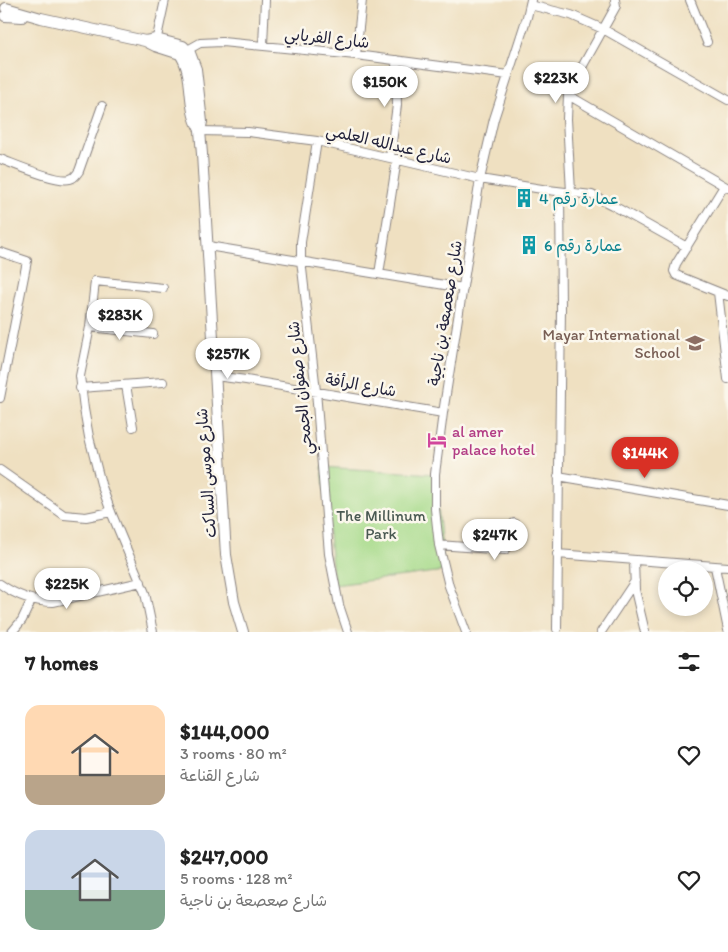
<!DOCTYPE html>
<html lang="en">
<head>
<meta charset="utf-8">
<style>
  :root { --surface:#fff; --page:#f6f6f6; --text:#222; --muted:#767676; --accent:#d93025 }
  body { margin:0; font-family:Itim,"Playpen Sans Arabic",sans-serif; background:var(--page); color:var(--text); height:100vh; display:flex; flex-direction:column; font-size:19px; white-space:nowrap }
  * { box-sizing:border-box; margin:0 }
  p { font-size:16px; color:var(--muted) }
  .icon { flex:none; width:28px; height:28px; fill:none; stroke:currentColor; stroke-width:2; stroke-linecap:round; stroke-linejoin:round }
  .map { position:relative; height:632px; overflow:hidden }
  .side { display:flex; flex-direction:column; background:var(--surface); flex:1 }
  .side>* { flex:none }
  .controls { position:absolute; left:658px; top:561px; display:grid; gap:10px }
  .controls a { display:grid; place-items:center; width:55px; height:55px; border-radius:50%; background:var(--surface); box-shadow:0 2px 8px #0003; font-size:25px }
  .price { position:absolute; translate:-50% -42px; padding:0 11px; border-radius:18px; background:#fff; color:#222; font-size:16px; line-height:32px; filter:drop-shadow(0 1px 2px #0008) }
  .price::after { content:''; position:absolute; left:50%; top:30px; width:15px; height:11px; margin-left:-8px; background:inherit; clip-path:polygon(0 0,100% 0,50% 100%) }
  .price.selected { background:var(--accent); color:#fff }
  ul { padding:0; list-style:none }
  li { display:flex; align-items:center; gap:15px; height:125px; padding:0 25px }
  li span { display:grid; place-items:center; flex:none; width:140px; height:100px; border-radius:15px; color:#555 }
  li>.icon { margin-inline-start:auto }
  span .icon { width:60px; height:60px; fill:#fffc; stroke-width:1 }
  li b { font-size:21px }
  h2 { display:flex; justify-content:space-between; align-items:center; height:60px; padding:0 25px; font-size:21px }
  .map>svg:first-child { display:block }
  .green { fill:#a6da89; stroke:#647e62 }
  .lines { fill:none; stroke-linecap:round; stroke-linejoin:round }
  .street-casing { stroke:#88817e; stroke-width:10 }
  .secondary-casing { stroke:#88817e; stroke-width:12 }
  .street { stroke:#fff; stroke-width:8 }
  .secondary { stroke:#fff; stroke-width:10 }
  .labels { text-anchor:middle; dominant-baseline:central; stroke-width:5; stroke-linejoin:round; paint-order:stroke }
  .street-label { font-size:16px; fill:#22223b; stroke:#fbf7ec }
  .culture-label { font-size:16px; fill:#0d838f; stroke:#fbf7ec; text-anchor:start }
  .education-label { font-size:16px; fill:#785e54; stroke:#fbf7ec; text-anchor:end }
  .hotel-label { font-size:16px; fill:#b23c85; stroke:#fbf7ec; text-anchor:start }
  .park-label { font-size:16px; fill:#4a5952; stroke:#fbf7ec }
</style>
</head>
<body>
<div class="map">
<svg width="728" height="632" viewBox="0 0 728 632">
  <rect width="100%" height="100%" fill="#fbf7ec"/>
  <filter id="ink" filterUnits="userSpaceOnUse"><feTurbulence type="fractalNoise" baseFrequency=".02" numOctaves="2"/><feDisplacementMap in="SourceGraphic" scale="10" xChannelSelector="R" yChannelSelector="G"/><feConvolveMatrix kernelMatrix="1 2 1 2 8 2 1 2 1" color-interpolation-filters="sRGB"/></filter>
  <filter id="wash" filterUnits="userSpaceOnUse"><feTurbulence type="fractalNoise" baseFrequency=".0096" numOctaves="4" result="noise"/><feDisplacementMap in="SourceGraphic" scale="20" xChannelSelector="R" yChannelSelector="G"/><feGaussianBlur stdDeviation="1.12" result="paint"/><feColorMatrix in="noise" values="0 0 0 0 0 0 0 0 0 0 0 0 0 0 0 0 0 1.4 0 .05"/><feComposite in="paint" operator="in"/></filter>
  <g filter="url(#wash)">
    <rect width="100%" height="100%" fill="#efe0c1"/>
    <path class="green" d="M322,467L435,474L444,571L334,585Z"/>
  </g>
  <g filter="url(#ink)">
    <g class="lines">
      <g class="street-casing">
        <path id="street" d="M690,0L707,42
          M530,5L571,15L603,29L728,100
          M156,42L165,0
          M263,45L265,0
          M184,52L200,43L222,42L356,55L508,75
          M356,55L362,0
          M568,95L728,188
          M200,131L248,132L317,141L480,179L548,190L592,195L612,205L687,247
          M317,141L301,242V260L316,391L329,554L339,605L348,632
          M390,157L397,105L396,60
          M0,159C14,164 57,183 70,179C75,178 76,175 79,171L102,106
          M724,186L676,264L674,271L676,275L728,296
          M571,192L567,119L568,95L577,76L616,6L615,0
          M208,246L463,288
          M0,252L27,261L0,398
          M379,274L397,159
          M718,292L728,379
          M90,327L153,334
          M215,376L246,380L443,413
          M126,385L133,427
          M80,388L163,382
          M0,470L64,515L86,517L111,512
          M558,476L728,505
          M439,545L505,550L513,542L514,523
          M557,554L728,567
          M634,561L635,590L645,632
          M715,567L728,630
          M0,584C17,596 33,602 53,602L141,582
          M557,629L561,309L560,192
          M12,632L22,620L31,601
          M153,632L145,593L111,512L101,484L89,437L84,409L80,376L90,327L95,281L163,288
          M466,632L449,586L439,545L435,509V474L443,413L480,179L494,119L527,17L531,0
          M601,632L635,581"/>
      </g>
      <g class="secondary-casing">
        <path id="secondary" d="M6,8L41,18L145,41L155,46L180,54C195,76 186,105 199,128
          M5,16L22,17
          M145,41L156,39L183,46L190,53L196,69L202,122L200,131L202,154L226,555L234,602L243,632"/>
      </g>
      <use href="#street" class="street"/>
      <use href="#secondary" class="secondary"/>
    </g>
  </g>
  <defs>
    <g id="building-bare" transform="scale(1.5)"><path d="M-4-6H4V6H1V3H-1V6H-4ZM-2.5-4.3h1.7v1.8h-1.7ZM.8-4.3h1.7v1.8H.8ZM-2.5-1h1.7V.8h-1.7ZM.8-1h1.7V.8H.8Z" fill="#0f9aa8" stroke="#fbf7ec" stroke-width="2.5" paint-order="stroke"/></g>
    <g id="school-bare" transform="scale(1.5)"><path d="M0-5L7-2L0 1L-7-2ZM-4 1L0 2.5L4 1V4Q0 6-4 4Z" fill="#8d6e63" stroke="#fbf7ec" stroke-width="2.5" paint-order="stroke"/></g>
    <g id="hotel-bare" transform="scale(1.5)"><path d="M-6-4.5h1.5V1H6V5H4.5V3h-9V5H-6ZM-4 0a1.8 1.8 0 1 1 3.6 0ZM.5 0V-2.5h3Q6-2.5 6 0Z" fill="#d1479c" stroke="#fbf7ec" stroke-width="2.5" paint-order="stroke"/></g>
  </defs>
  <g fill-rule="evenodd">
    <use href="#building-bare" x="524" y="198"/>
    <use href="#building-bare" x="529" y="245"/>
    <use href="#school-bare" x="695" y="343"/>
    <use href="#hotel-bare" x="437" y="440"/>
  </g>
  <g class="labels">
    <g class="street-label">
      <text transform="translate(327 38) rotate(6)">شارع الفريابي</text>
      <text transform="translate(389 144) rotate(13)">شارع عبدالله العلمي</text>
      <text transform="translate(445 313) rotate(-81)">شارع صعصعة بن ناجية</text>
      <text transform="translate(361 385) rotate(10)">شارع الرأفة</text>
      <text transform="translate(300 388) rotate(-96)">شارع صفوان الجمحي</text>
      <text transform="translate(206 473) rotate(-94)">شارع موسى الساكت</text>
    </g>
    <g class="culture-label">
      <text x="539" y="198">عمارة رقم 4</text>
      <text x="544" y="245">عمارة رقم 6</text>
    </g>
    <g class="education-label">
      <text x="680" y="334">Mayar International<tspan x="680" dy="18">School</tspan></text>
    </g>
    <g class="hotel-label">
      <text x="452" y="431">al amer<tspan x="452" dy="18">palace hotel</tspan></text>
    </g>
    <g class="park-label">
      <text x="381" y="515">The Millinum<tspan x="381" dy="18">Park</tspan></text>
    </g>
  </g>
</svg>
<div class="controls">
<a><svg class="icon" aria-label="locate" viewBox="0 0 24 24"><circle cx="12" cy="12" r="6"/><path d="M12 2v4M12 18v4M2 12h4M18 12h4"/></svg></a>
</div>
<b class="price" style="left:556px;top:104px">$223K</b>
<b class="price" style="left:385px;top:108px">$150K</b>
<b class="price" style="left:120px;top:341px">$283K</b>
<b class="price" style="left:228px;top:380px">$257K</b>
<b class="price selected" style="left:645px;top:479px">$144K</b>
<b class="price" style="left:495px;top:561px">$247K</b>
<b class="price" style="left:67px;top:610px">$225K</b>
</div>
<section class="side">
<h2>7 homes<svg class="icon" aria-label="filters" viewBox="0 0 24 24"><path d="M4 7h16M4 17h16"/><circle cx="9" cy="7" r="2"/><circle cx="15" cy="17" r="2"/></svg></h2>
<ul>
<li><span style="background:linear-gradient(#ffd9b3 70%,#b9a48a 0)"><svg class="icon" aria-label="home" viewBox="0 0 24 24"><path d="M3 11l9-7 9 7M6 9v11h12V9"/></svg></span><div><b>$144,000</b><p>3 rooms · 80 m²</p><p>شارع القناعة</p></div><svg class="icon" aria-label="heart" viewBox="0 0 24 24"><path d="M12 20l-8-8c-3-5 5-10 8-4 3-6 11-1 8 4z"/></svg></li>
<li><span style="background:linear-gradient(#c9d6e8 60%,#7fa58c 0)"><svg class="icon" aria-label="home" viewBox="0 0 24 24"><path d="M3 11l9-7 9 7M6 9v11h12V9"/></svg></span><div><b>$247,000</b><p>5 rooms · 128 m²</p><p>شارع صعصعة بن ناجية</p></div><svg class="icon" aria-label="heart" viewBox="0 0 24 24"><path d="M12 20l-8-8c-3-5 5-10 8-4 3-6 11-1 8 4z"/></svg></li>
</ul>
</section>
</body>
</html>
